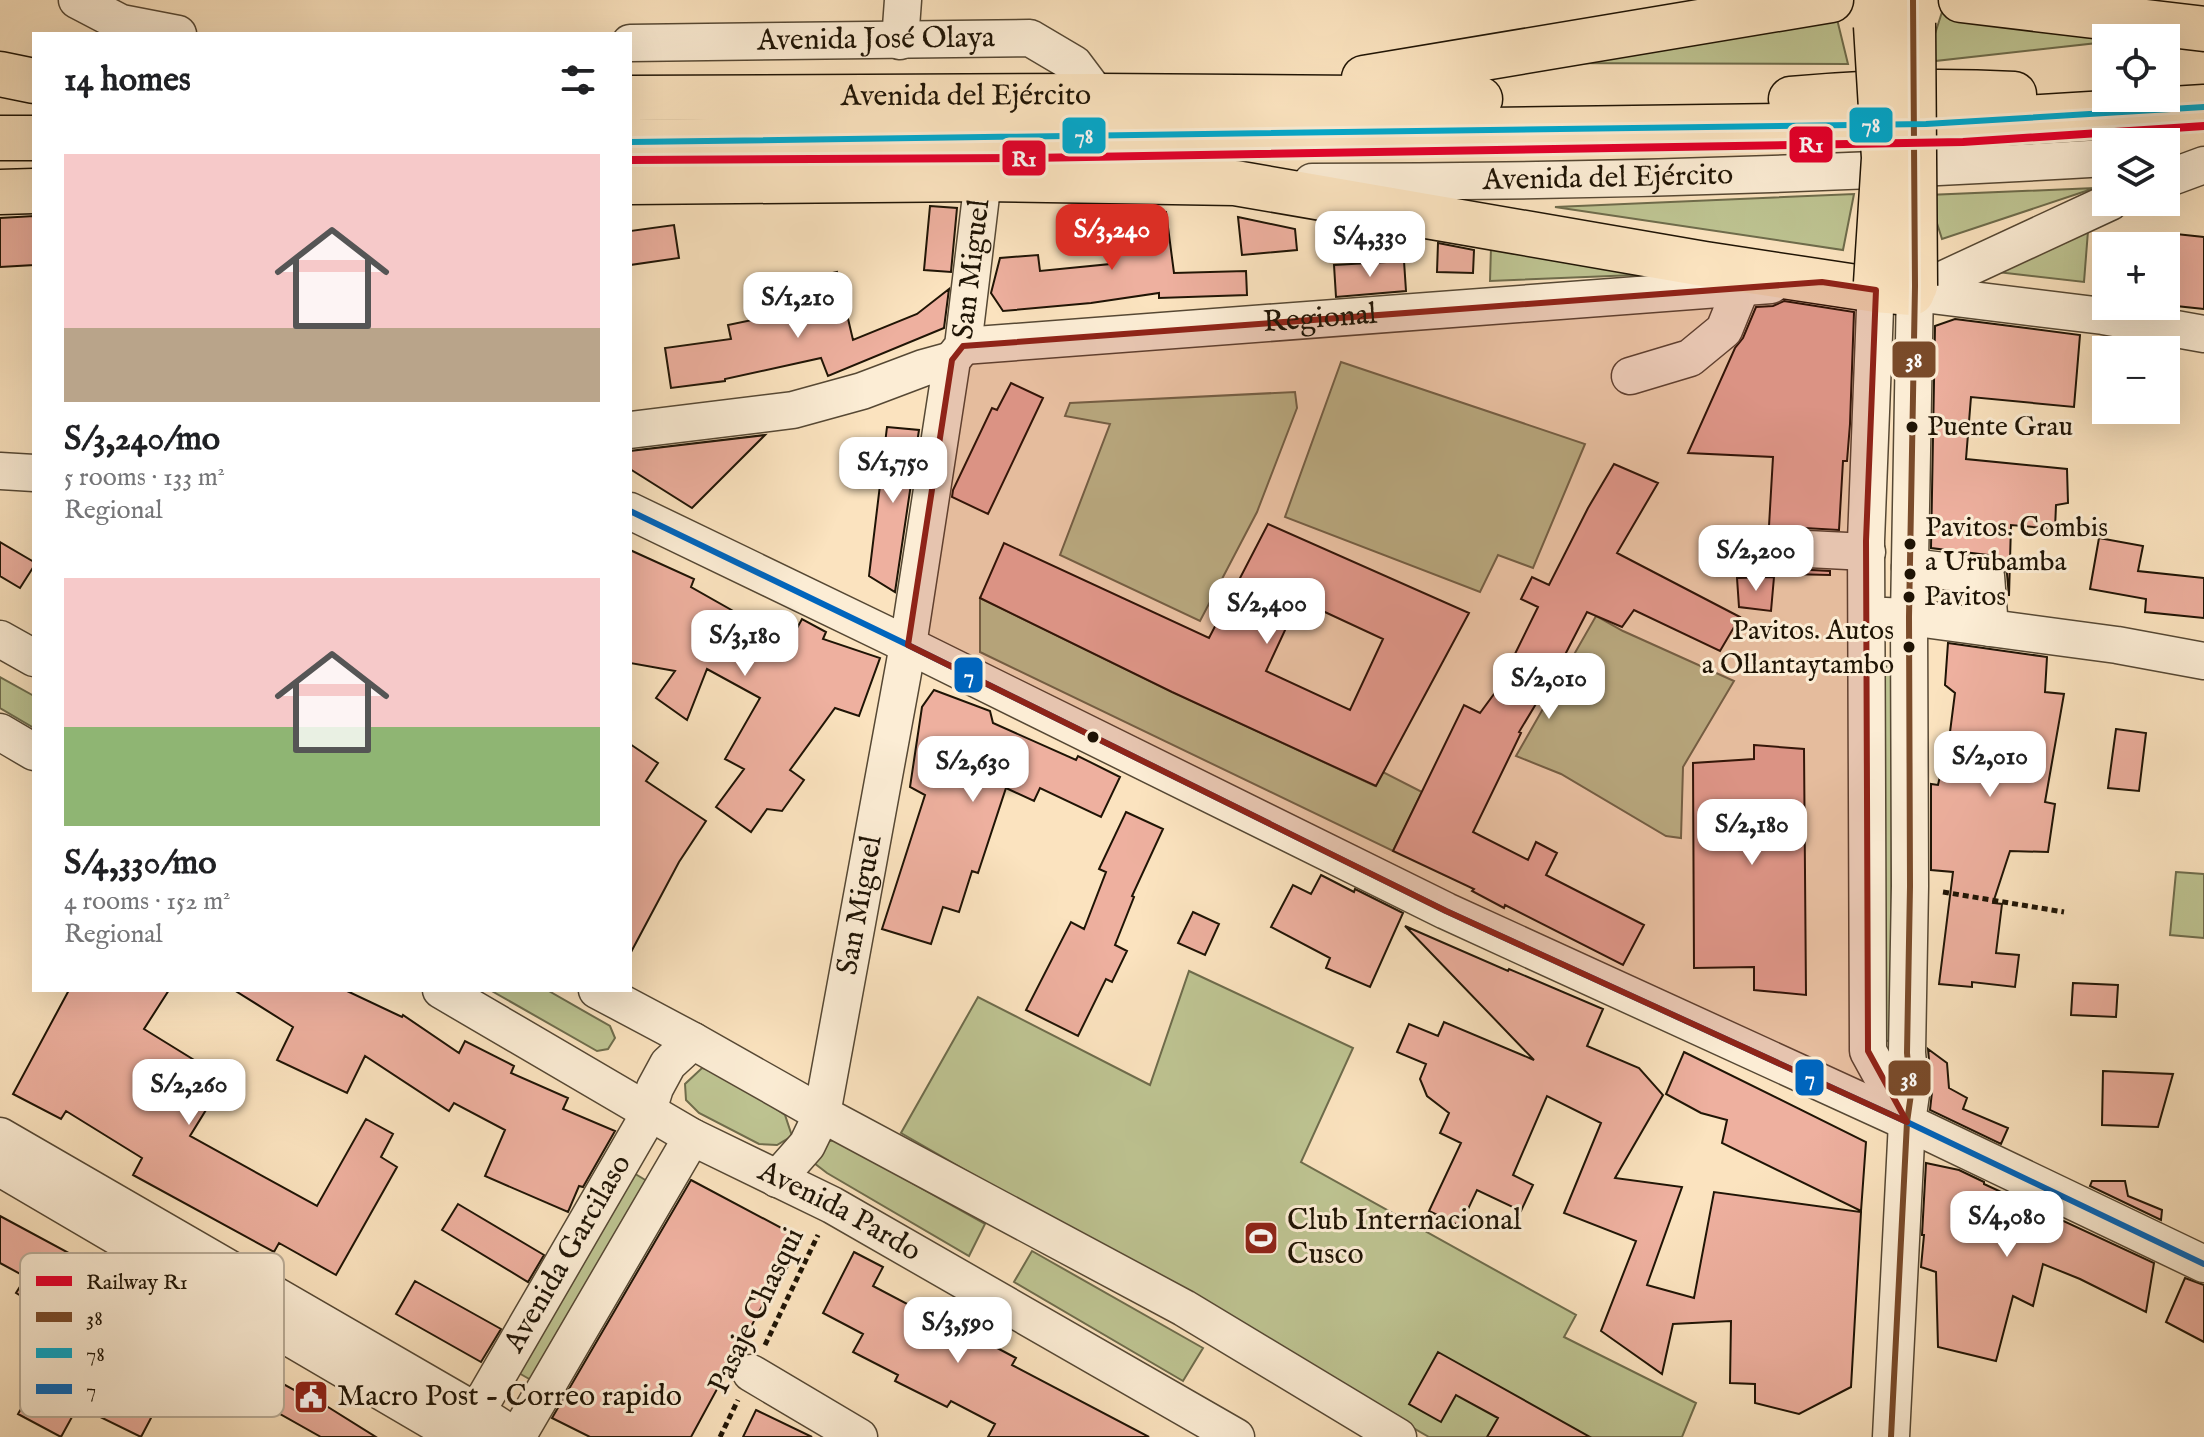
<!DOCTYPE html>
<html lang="en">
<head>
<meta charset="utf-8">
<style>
  :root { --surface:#fff; --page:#f2f2f2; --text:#202124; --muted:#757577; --accent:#d93025 }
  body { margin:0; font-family:"IM FELL English",serif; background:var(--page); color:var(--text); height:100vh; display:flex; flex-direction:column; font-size:30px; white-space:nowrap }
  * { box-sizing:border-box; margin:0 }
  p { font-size:26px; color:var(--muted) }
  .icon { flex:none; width:44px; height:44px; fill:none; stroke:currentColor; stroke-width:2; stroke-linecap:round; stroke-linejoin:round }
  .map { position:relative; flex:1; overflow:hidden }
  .side { position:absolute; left:32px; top:32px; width:600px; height:960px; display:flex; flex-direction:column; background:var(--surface); border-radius:0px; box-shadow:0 8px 32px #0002 }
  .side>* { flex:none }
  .tools { position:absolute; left:2092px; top:24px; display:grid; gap:16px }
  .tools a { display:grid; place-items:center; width:88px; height:88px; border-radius:0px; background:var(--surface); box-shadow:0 8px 32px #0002; font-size:40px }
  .price { position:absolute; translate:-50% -68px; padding:0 18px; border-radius:16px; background:#fff; color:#222; font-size:26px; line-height:52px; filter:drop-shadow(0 2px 4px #0008) }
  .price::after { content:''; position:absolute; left:50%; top:48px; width:24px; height:18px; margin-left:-12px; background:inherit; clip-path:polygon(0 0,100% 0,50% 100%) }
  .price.on { background:var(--accent); color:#fff }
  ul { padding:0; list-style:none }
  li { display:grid; align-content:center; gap:16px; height:424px; padding:0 32px }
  li span { display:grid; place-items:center; height:248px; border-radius:0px; color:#555 }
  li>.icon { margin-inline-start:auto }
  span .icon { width:144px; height:144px; fill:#fffc; stroke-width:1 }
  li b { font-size:34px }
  h2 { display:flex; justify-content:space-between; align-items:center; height:96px; padding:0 32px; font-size:34px }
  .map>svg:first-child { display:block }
  .green { fill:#bec492; stroke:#6e6c4c; stroke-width:2 }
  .building { fill:#eeb09f; stroke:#1f1405; stroke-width:2; fill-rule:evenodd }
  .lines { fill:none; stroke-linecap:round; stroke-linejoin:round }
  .minor-casing { stroke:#564834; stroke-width:39 }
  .major-casing { stroke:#1f1405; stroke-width:47 }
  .path { stroke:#1f1405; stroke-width:5; stroke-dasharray:6 4; stroke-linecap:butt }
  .minor { stroke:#fcedd5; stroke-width:36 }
  .major { stroke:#fbe3bf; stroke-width:44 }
  .major-bridge-casing { stroke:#1f1405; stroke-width:47; stroke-linecap:butt }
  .major-bridge { stroke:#fbe3bf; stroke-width:44 }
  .bus-1-casing { stroke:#fcedd5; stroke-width:12 }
  .bus-2-casing { stroke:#fcedd5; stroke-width:12 }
  .bus-3-casing { stroke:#fcedd5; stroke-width:12 }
  .bus-1 { stroke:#7a4b2a; stroke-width:6 }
  .bus-2 { stroke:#00a9ce; stroke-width:6 }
  .bus-3 { stroke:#0065bd; stroke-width:6 }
  .rail-1-casing { stroke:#fcedd5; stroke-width:14 }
  .rail-1 { stroke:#e4002b; stroke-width:8 }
  .marked { fill:#8f2418; fill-opacity:0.2; stroke:#8f2418; stroke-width:6; stroke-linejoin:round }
  .bus-dot { fill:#1f1405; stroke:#fcedd5; stroke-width:3 }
  .labels { text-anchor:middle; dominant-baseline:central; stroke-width:6; stroke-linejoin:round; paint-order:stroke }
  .bus-label { font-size:28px; fill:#1f1405; stroke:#fcedd5; text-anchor:start }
  .street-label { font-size:30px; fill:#1f1405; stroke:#fcedd5 }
  .poi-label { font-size:30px; fill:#1f1405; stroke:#fcedd5; text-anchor:start }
  .key { fill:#fcedd5; stroke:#baac97; stroke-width:2 }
  .key-label { font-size:22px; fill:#1f1405 }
  .line-badge { stroke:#fcedd5; stroke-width:3 }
  .badge-label { font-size:22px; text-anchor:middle; font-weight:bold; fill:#fff }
</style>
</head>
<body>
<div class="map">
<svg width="2204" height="1437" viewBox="0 0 2204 1437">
  <rect width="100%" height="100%" fill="#fbe3bf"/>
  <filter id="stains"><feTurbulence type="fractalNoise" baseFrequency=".0025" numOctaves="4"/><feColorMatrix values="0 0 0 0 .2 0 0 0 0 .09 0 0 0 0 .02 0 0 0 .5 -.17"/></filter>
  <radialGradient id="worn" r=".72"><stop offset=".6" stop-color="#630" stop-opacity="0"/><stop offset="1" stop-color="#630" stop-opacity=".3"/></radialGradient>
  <path class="green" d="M1942,12L2156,37L2106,38V42L1926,62Z
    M1836,15L1848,64L1512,63Z
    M2095,188L1942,239L1928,195Z
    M1854,194L1843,250L1555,207Z
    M2088,231L2084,282L1980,270Z
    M1491,247L1660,274L1490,281Z
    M1341,362L1585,444L1533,568L1498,555L1480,592L1285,517Z
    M1295,392L1297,408L1257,512L1200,621L1060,555L1110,424L1065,416L1070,403Z
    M980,598L1173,692L1375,786L1383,772L1422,792L1393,851L980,652Z
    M1596,616L1623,631L1734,681L1683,767L1681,838L1666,836L1561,774L1516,756Z
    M1892,666L1891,1042L1881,1039L1882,667Z
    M0,677L34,696V728L0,708Z
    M2176,872L2204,874V938L2170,935Z
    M1189,971L1353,1048L1301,1162L1576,1315L1564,1337L1696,1403L1682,1437H1429L901,1133L978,997L1150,1085Z
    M490,990H547L610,1026L615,1038L608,1049L597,1051Z
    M702,1068L724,1073L785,1115L792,1136L777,1145L759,1144L699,1113L686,1100L685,1084Z
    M835,1140L985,1224L969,1256L827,1173L814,1163L815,1144Z
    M627,1169L647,1181L531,1380L510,1368Z
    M1032,1251L1203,1348L1183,1381L1014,1282Z"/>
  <path class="building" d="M930,206L957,208L951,272L924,270Z
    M1166,212L1174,273L1246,271L1247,295L1159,298V293L1091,303L1003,311L991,293L1000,258L1038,255L1040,271L1110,264L1104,220Z
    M34,216V265L0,267V218Z
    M1238,217L1295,229L1297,250L1242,255Z
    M674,225L679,258L630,265V231Z
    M2176,234L2204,237V309L2167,305Z
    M1438,243L1474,250L1473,273L1437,272Z
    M1404,261L1406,291L1336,297L1334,265Z
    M837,272L853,340L917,314L949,289L944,328L828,376L821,358L725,379V381L671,388L665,348L731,339L728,325L814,307L807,279Z
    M1784,301L1854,312L1850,424L1847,461H1843L1839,530L1769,526L1773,457L1688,453L1735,348L1743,338L1756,307L1773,306Z
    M1955,319L2080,335L2074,407L1971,397L1966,459L2067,469L2068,503L2056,505L2055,529L2011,525L2009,596L2007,574L2004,565L1997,558L1988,555L1931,548L1935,326Z
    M1011,383L1043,398L988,514L952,497L953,490L992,408L997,410Z
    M887,427L919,430L895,592L869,576Z
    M765,435L692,508L630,469V451Z
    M1614,464L1658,483L1617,553L1740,617L1720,651L1634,610L1622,627L1587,612L1552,680L1551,679L1519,732L1521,733L1473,832L1528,860L1536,842L1557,853L1546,875L1644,925L1623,965L1505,905L1504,908L1472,891L1474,889L1393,851L1464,705L1480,713L1516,664L1511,662L1538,607L1521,599L1532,577L1549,585L1588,508Z
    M1268,524L1469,613L1376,786L1172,692L980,598L1004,543L1209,638ZM1299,600L1383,639L1350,710L1266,671Z
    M2099,538L2143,546L2138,571L2204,578V618L2145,612L2146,599L2090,589Z
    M0,542L34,562V566L20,588L0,576Z
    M630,550L694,579L691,587L758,625L764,615L795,632L802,619L826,632L823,639L880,658L859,716L835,708L790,770L804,780L782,811L767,809L751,832L716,807L744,769L725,759L760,698L707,669L687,720L656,698L675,671L630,663Z
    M1754,567L1830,571V575L1754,573Z
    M1774,577L1771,611L1739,607L1737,578Z
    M1948,643L2047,657L2045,692L2064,694L2045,802L2055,804L2048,852L2010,851L1993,903L2002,904L1996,953L2019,955L2015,987L1972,982V987L1939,984L1953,872L1931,870V784L1938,785L1950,732L1955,693L1945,685Z
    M934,690L990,711L993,723L1076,760L1078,756L1120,777L1101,817L1040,788L1034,801L1006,788L978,873L972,871L959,912L943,907L931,944L882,929L925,795L910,787L922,707Z
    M2116,729L2146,733L2139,791L2108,788Z
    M630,744L658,763L646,781L706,821L679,862L630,954Z
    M1754,745L1804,749L1806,995L1754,990V967L1694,968L1693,763L1754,759Z
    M1126,812L1163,829L1132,896L1134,897L1115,945L1127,951L1112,982L1106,979L1078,1036L1026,1010L1071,922L1084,929L1106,872L1099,869Z
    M1321,875L1354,892L1355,889L1403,913L1370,987L1326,968L1330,958L1271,927L1293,885L1311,894Z
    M1193,912L1219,924L1205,955L1178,943Z
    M1405,926L1508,971L1509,969L1603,1009L1587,1046L1639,1068L1663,1095L1615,1178L1682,1187L1647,1285L1694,1298L1714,1192L1861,1212L1851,1387L1799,1414L1755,1403V1384L1730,1383L1731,1321L1673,1324L1662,1374L1601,1331L1636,1241L1564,1213L1601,1123L1547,1096L1513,1175L1533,1185L1521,1211L1477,1190L1460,1226L1429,1211L1461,1143L1440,1133L1449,1113L1427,1096L1420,1079L1426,1064L1397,1052L1409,1024L1438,1036L1444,1022L1534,1060Z
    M2073,983L2118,985L2116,1017L2071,1015Z
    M69,990H169L144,1029L225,1079L190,1136L317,1206L366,1119L393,1134L381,1157L397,1167L336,1275L279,1243L274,1252L133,1175L142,1158L66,1111L61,1119L13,1094Z
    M234,990H345L402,1017L403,1015L459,1053L465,1041L514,1066L511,1073L568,1098L563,1109L615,1131L583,1187L579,1186L568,1212L485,1176L505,1130L454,1103L449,1111L365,1056L347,1093L277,1060L293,1027Z
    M1928,1049L1947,1063L1949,1088L1967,1098L1963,1109L2008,1128L2001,1144L1930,1110L1932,1092Z
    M1684,1052L1866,1142L1861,1211L1722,1143L1727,1120L1701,1113L1666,1094Z
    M2103,1071L2173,1074L2158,1127L2102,1125Z
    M1926,1163L1959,1170L1984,1182V1184L2154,1263L2146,1312L2080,1279L2043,1264L2033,1306L2013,1296L1996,1361L1938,1347L1936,1272L1921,1267L1924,1235H1922Z
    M691,1180L802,1239L787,1268L784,1266L691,1437H590L552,1418Z
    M2092,1181H2125L2128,1196L2162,1210L2161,1220L2090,1186Z
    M458,1204L544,1255L528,1282L442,1230Z
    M0,1216L143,1293L140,1298L198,1328L194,1335L294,1390L296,1387L376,1437H321L182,1359L141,1437L78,1406L61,1437L18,1414L69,1324L16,1293L26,1277L0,1263Z
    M854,1252L883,1267L873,1286L926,1314L927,1312L983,1339L982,1340L1016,1358L1012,1365L1149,1437H988L995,1424L951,1401L947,1407L895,1381L898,1375L853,1352L863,1334L823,1313Z
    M2185,1278L2204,1285V1342L2166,1322Z
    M415,1281L501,1329L481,1362L396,1314Z
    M1438,1352L1590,1437H1487L1498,1418L1456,1395L1441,1422L1409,1404Z
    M756,1410L812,1437H743Z"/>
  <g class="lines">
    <g class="minor-casing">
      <g id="minor">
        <path d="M77,0L121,23L178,34"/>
        <path d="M900,41L903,0"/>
        <path id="s1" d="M630,43L1030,38L1074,64L1098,96"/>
        <path d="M2166,179L2204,165"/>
        <path id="s2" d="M1312,182C1576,182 1842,174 2106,158"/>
        <path d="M1876,283L1866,541L1868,1051L1907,1122"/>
        <path d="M1916,292L2110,202"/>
        <path d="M1915,293L2103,316L2204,334"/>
        <path id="s3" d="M963,346L1771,285"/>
        <path d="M1630,376L1690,358L1724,330L1741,288"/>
        <path d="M630,430L793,410L862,391L923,368L952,360"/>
        <path d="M0,471L34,473"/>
        <path d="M630,511L908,645L1446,911L1907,1122L2204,1264"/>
        <path d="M1748,546L1867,552"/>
        <path d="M1910,567L1986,576L1990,628"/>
        <path d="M1885,616L1909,617L2117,645L2204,661"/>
        <path d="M0,639L34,658"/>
        <path d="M0,732L34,752"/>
        <path id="s4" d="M441,990L692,1137L832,1205L1236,1437"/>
        <path d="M597,990L693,1041L822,1114L1184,1308L1398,1437"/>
        <path d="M0,1136L477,1412L516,1437"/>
        <path d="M0,1168L459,1437"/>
        <path id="s5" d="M777,1179L807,1145L822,1114L908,645L952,360L963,346L983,179"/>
        <path d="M751,1373L859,1437"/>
        <path id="s6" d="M465,1432L644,1123L655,1088L668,1064L693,1041"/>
        <path d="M517,1437L692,1137"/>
        <path d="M1891,1437L1907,1122L1911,1094L1907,1053L1910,886L1909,617L1915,286"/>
      </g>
    </g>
    <g class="major-casing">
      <g id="major">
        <path d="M1961,0L2204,29"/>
        <path d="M0,74L34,81"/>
        <path d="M1364,78L1831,0"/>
        <path id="s7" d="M630,98L1098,96L1480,99"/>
        <path d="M1791,99C1867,92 1938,90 2014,94"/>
        <path d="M0,138H34"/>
        <path d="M630,142L1926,124L2204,107"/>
        <path d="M630,182L983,179L1235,183L1704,264L1876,290L1912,293"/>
        <path d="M0,192L34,191"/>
      </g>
    </g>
    <path class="path" d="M2102,238L2103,284
      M1943,892L2064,912
      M765,1345L818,1235
      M720,1437L738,1400"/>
    <use href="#minor" class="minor"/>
    <use href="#major" class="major"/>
    <g class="major-bridge-casing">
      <path id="major-bridge" d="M1913,23L1915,286
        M1876,283L1884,158L1876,26"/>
    </g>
    <use href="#major-bridge" class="major-bridge"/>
    <g class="bus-1-casing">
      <path id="bus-1" d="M1891,1437L1907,1122L1911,1094L1907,1053L1910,886L1909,617L1915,286L1913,0"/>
    </g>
    <g class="bus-2-casing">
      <path id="bus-2" d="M630,142L1926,124L2204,107"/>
    </g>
    <g class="bus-3-casing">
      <path id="bus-3" d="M630,511L908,645L1446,911L1907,1122L2204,1264"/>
    </g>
    <use href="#bus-1" class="bus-1"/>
    <use href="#bus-2" class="bus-2"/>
    <use href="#bus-3" class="bus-3"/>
    <g class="rail-1-casing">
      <path id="rail-1" d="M630,160L1029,158L1963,142L2204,126"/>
    </g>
    <use href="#rail-1" class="rail-1"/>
  </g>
  <path class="marked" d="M1822,282L1876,290L1866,541L1868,1051L1907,1122L1446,911L908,645L952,360L963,346Z"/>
  <defs>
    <g id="stadium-square" transform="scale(1.8)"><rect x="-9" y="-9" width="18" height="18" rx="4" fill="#8f2418" stroke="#fcedd5"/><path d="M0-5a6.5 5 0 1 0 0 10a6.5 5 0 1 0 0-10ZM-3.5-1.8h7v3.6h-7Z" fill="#fff"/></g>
    <g id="civic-square" transform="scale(1.8)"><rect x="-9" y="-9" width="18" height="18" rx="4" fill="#8f2418" stroke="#fcedd5"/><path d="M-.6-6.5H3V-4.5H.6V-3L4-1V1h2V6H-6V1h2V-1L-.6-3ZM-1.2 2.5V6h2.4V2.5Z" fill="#fff"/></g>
  </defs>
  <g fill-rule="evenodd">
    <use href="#stadium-square" x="1261" y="1238"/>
    <use href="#civic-square" x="311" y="1397"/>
  </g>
  <g class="bus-dot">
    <circle cx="1912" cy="427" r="7"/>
    <circle cx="1910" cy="544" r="7"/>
    <circle cx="1910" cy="574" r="7"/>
    <circle cx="1909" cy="597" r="7"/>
    <circle cx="1909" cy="647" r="7"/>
    <circle cx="1093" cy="737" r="7"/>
  </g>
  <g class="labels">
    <g class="bus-label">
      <text x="1927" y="427">Puente Grau</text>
      <text x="1925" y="528">Pavitos. Combis<tspan x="1925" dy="34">a Urubamba</tspan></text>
      <text x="1924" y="597">Pavitos</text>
      <text x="1894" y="631" text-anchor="end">Pavitos. Autos<tspan x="1894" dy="34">a Ollantaytambo</tspan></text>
    </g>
    <g class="street-label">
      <text stroke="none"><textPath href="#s1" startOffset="246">Avenida José Olaya</textPath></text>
      <text stroke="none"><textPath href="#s7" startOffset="336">Avenida del Ejército</textPath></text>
      <text stroke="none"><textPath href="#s2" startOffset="296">Avenida del Ejército</textPath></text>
      <text stroke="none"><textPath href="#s5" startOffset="940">San Miguel</textPath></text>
      <text stroke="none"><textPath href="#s3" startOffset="358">Regional</textPath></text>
      <text stroke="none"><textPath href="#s5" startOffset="292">San Miguel</textPath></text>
      <text stroke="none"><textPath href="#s4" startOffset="456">Avenida Pardo</textPath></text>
      <text stroke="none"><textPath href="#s6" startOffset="206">Avenida Garcilaso</textPath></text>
      <text transform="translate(757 1311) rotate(-64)">Pasaje Chasqui</text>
    </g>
    <g class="poi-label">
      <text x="1287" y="1221">Club Internacional<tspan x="1287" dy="34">Cusco</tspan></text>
      <text x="337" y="1397">Macro Post - Correo rapido</text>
    </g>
  </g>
  <rect x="20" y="1253" width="264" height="164" rx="12" class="key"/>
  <rect x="36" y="1276" width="36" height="10" fill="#e4002b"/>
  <rect x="36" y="1312" width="36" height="10" fill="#7a4b2a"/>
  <rect x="36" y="1348" width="36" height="10" fill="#00a9ce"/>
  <rect x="36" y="1384" width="36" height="10" fill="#0065bd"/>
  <g class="key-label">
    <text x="86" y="1289">Railway R1</text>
    <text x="86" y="1325">38</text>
    <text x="86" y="1361">78</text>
    <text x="86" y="1397">7</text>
  </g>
  <g class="line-badge">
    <rect x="1848" y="106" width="46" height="38" rx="8" fill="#00a9ce"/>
    <rect x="1061" y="116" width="46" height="39" rx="8" fill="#00a9ce"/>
    <rect x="1788" y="125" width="46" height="39" rx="8" fill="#e4002b"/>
    <rect x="1001" y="139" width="46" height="38" rx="8" fill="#e4002b"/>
    <rect x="1891" y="340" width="46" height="39" rx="8" fill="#7a4b2a"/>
    <rect x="953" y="656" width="31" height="38" rx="8" fill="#0065bd"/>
    <rect x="1794" y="1058" width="31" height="39" rx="8" fill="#0065bd"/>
    <rect x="1887" y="1059" width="45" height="38" rx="8" fill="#7a4b2a"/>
  </g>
  <g class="badge-label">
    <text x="1871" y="132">78</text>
    <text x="1084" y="143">78</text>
    <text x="1811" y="152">R1</text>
    <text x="1024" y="166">R1</text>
    <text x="1914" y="367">38</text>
    <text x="969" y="683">7</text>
    <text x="1810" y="1085">7</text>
    <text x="1909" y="1086">38</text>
  </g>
  <rect width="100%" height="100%" filter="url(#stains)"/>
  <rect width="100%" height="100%" fill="url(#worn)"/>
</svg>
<div class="tools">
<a><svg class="icon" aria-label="locate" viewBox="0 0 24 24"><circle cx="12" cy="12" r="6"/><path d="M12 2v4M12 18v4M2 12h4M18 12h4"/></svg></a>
<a><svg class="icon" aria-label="layers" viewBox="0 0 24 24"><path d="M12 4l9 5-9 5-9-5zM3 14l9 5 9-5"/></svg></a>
<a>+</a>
<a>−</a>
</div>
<b class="price on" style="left:1112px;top:272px">S/3,240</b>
<b class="price" style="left:1370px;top:279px">S/4,330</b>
<b class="price" style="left:798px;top:340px">S/1,210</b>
<b class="price" style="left:893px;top:505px">S/1,750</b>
<b class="price" style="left:1756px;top:593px">S/2,200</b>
<b class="price" style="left:1267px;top:646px">S/2,400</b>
<b class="price" style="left:745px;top:678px">S/3,180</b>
<b class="price" style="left:1549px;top:721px">S/2,010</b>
<b class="price" style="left:1990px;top:799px">S/2,010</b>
<b class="price" style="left:973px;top:804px">S/2,630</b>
<b class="price" style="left:1752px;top:867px">S/2,180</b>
<b class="price" style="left:189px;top:1127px">S/2,260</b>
<b class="price" style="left:2007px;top:1259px">S/4,080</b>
<b class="price" style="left:958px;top:1365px">S/3,590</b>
<section class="side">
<h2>14 homes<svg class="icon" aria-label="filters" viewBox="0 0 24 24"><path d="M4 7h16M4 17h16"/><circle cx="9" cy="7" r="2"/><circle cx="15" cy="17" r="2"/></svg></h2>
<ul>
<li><span style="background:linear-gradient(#f6c9c9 70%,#b9a48a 0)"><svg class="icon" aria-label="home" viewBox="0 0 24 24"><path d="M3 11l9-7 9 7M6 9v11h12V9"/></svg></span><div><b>S/3,240/mo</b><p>5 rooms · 133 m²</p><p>Regional</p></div></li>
<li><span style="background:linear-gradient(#f6c9c9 60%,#8fb573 0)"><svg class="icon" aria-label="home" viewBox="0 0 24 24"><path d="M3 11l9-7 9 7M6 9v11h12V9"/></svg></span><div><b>S/4,330/mo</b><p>4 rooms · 152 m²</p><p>Regional</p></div></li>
</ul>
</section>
</div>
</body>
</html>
